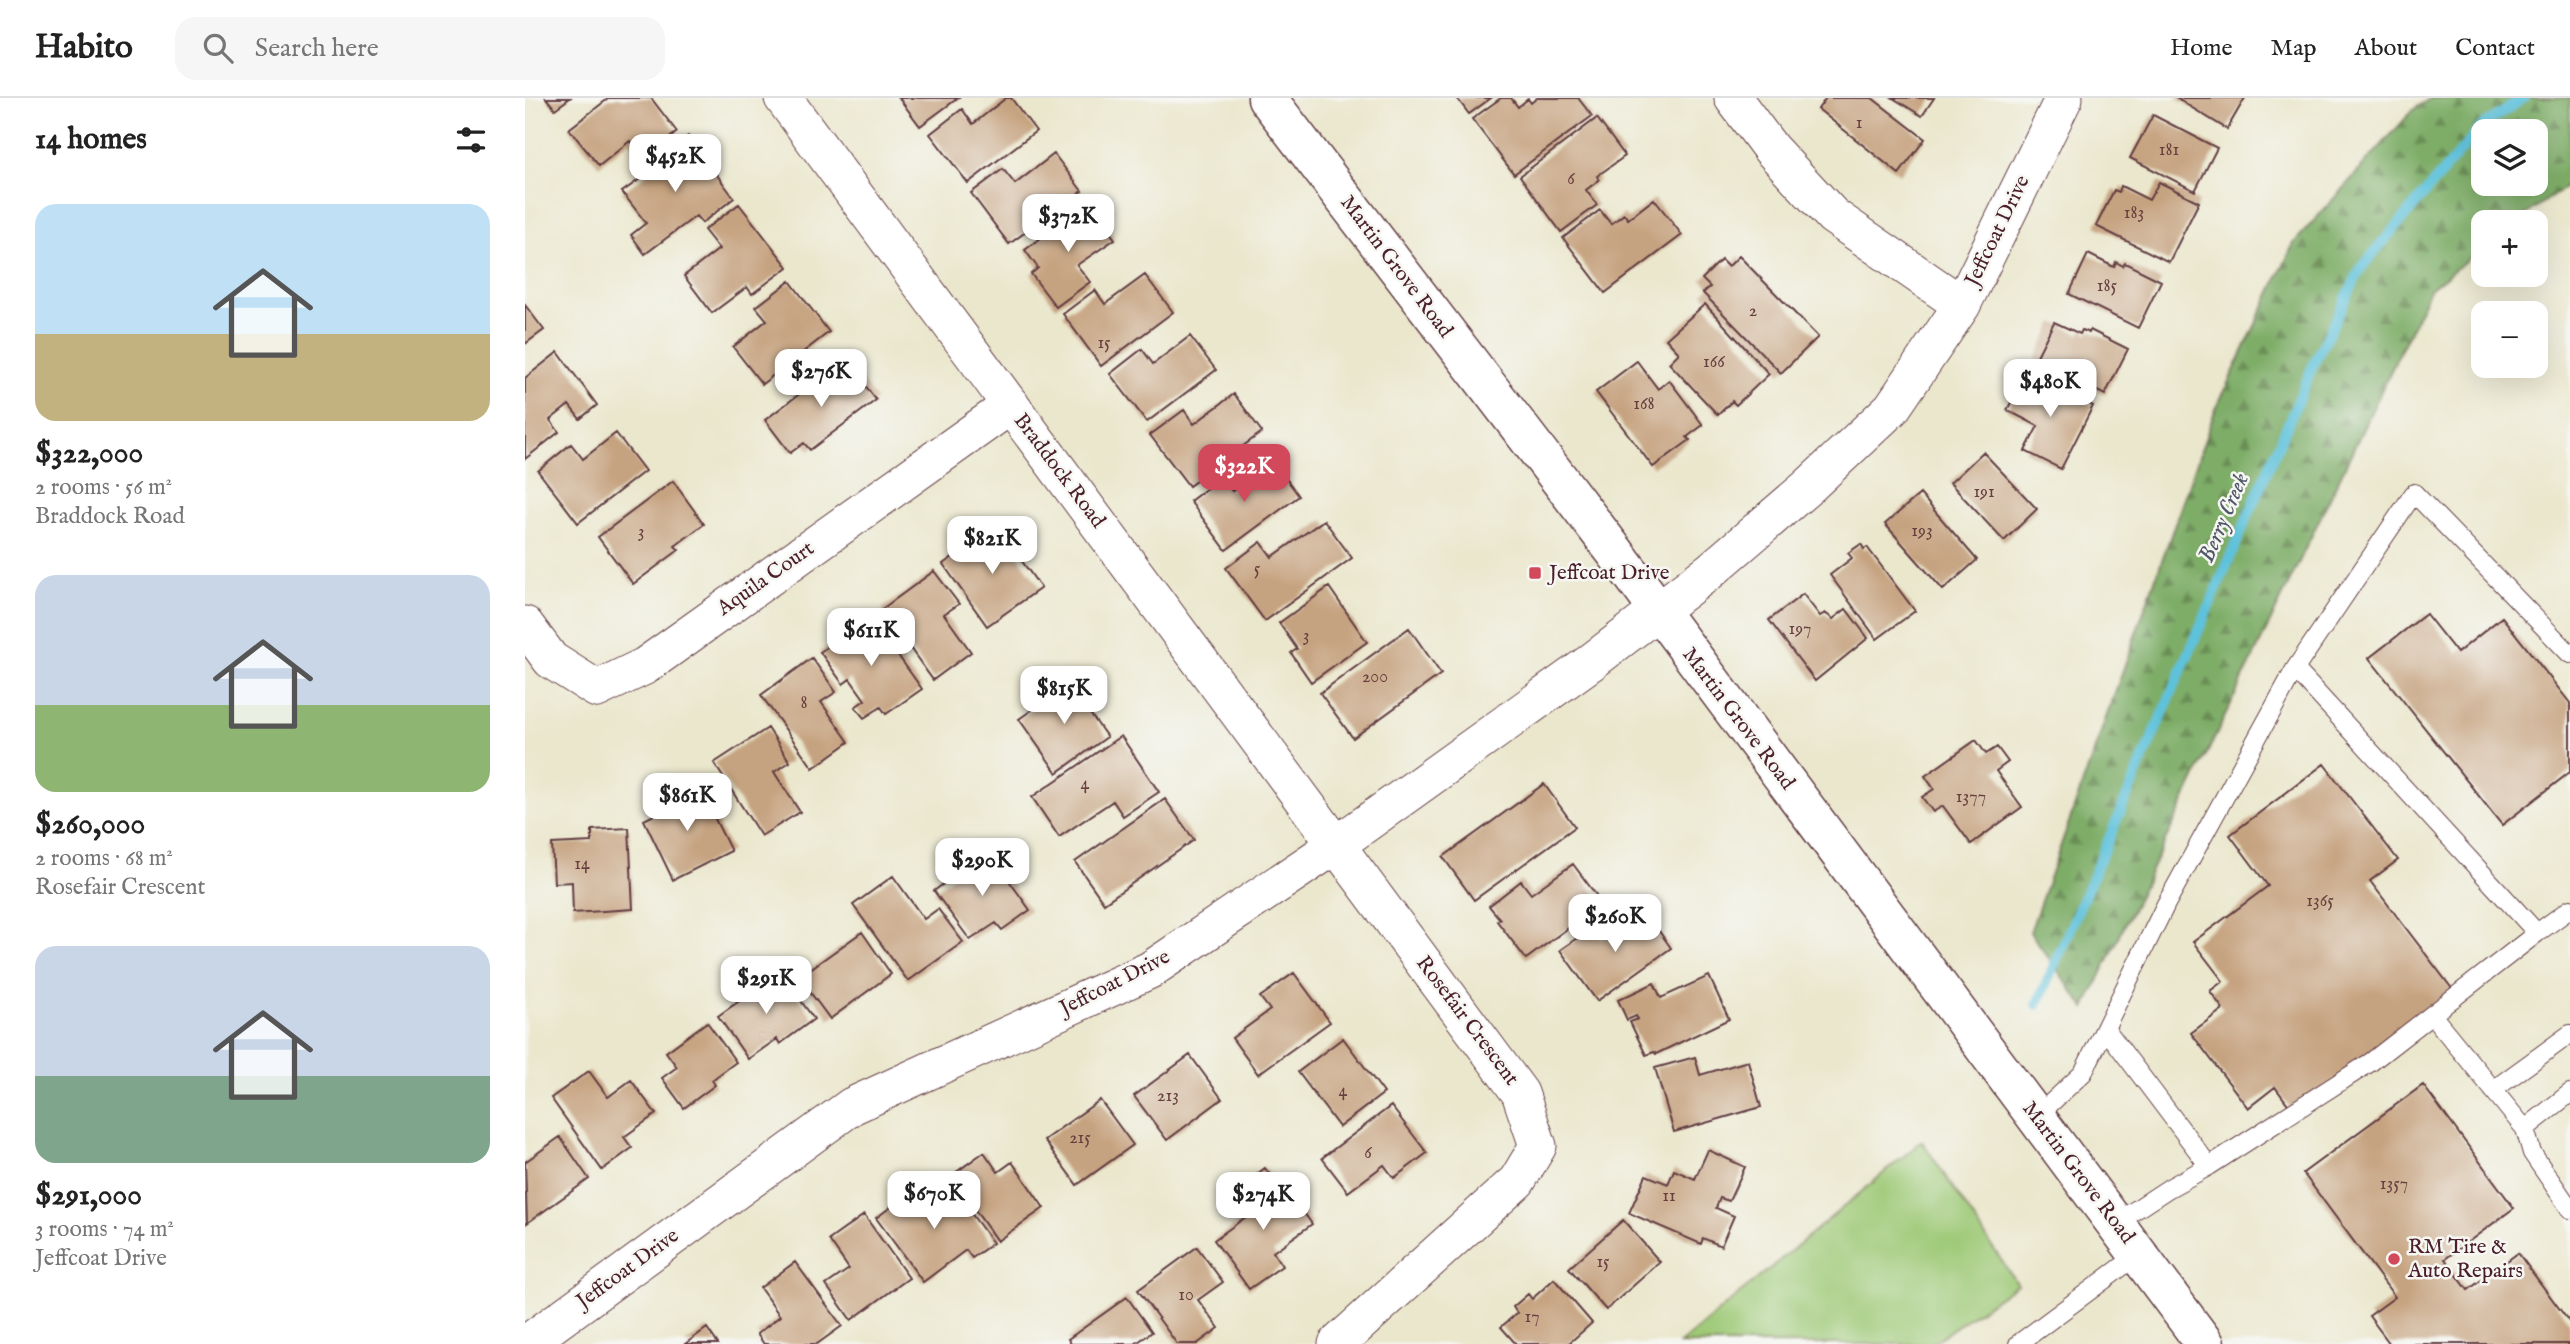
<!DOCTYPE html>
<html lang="en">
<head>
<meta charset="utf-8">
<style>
  :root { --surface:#fff; --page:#f6f6f6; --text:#222; --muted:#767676; --line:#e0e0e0; --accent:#d1495b }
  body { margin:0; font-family:"IM FELL English",serif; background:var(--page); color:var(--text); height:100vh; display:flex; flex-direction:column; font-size:26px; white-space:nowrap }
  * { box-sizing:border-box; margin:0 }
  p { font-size:23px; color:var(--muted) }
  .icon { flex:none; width:38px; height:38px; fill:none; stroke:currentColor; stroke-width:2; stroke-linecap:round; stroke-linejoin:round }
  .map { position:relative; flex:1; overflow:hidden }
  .drawer { display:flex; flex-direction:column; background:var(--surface); width:525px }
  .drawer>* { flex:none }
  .tools { position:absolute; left:1946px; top:21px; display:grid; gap:14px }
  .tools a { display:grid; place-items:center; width:77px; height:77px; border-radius:14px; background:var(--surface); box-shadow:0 7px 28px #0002; font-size:35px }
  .price { position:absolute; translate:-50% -60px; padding:0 16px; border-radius:14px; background:#fff; color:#222; font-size:23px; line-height:46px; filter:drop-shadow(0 2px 4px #0008) }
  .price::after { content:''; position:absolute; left:50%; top:42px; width:21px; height:16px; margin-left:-10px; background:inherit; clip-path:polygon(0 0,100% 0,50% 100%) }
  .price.current { background:var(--accent); color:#fff }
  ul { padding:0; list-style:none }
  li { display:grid; align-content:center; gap:14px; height:371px; padding:0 35px }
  li span { display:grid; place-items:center; height:217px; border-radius:21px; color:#555 }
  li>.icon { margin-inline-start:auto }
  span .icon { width:126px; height:126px; fill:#fffc; stroke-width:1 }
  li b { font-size:30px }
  h2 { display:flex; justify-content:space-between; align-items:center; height:84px; padding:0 35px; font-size:30px }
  header { display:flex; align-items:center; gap:42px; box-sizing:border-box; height:98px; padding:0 35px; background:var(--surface); border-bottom:2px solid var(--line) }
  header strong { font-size:33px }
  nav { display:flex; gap:38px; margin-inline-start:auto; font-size:24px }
  .search { width:490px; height:63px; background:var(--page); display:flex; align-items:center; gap:18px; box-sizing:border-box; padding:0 24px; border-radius:21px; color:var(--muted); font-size:26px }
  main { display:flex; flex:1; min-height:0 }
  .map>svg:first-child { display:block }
  .grass { fill:#9dc976; stroke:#747450; stroke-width:2 }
  .forest { fill:url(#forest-firs); stroke:#646649; stroke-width:2; fill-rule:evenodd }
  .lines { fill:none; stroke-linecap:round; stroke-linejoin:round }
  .stream { stroke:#5ec2dc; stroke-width:10 }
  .building { fill:#c6a380 }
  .service-casing { stroke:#623d43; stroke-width:20 }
  .minor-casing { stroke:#623d43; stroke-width:39 }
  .secondary-casing { stroke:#623d43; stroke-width:41 }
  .service { stroke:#fff; stroke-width:18 }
  .minor { stroke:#fff; stroke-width:37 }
  .secondary { stroke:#fff; stroke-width:38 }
  .poi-dot { fill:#d1495b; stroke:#f6f6f2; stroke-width:2.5 }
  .labels { text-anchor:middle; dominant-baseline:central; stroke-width:5; stroke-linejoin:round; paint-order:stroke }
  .number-label { font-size:18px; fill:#694040 }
  .street-label { font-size:21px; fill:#4a1f2b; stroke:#f6f6f2 }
  .poi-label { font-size:21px; fill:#4a1f2b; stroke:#f6f6f2; text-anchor:start }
  .water-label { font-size:23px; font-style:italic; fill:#515869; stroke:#f6f6f2 }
</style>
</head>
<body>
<header>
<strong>Habito</strong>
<div class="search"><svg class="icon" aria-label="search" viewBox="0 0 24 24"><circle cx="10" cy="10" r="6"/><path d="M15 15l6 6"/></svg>Search here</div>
<nav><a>Home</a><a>Map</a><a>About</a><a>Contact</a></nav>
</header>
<main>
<section class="drawer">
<h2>14 homes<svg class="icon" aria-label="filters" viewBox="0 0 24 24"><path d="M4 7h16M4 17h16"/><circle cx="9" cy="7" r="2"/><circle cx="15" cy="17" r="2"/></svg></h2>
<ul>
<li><span style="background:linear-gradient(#bfe0f5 60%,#c2b280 0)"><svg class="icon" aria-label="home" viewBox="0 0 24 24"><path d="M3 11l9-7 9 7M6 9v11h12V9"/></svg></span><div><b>$322,000</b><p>2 rooms · 56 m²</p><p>Braddock Road</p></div></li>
<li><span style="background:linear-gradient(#c9d6e8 60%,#8fb573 0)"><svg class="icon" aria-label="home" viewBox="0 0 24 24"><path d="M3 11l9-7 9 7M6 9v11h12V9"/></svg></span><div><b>$260,000</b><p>2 rooms · 68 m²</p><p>Rosefair Crescent</p></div></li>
<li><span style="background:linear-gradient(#c9d6e8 60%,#7fa58c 0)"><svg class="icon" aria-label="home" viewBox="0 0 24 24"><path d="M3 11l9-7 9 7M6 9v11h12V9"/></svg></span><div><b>$291,000</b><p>3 rooms · 74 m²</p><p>Jeffcoat Drive</p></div></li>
</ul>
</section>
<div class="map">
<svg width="2045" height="1246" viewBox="0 0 2045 1246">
  <defs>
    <pattern id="forest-firs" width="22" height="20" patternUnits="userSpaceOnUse" patternTransform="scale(1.75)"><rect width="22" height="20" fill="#7ead67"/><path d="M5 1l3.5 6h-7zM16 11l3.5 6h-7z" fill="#698c55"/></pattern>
  </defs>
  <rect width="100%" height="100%" fill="#f6f6f2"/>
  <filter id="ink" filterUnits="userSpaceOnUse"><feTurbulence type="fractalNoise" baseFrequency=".0143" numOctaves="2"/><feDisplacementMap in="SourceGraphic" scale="14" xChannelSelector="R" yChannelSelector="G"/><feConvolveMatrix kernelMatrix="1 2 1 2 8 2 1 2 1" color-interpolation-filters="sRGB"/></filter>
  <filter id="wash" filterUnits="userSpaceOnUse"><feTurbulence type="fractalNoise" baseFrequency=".00686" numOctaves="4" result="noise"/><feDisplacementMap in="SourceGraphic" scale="28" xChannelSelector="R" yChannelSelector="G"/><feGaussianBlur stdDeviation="1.57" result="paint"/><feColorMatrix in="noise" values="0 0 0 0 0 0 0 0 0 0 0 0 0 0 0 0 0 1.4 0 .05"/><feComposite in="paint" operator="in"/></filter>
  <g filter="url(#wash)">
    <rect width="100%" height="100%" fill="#ebe7cd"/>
    <path class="grass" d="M1397,1043L1492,1186L1406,1246H1155Z"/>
    <path class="forest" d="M1906,0H2045V86L1990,124H1958V149L1905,191L1560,910L1505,834L1690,313L1769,145L1889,11ZM1958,33H2011V86H1958Z"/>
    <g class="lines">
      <path class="stream" d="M1512,907L1789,265L1836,170L1958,27L1999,0"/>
    </g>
    <g id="blocks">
      <path class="building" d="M21,0H45L30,11Z
        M84,0H126L152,34L119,61L105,43L74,68L44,31Z
        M374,0H433L395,28Z
        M481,0H486L511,33L443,85L405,36L437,11L448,26Z
        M932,0H966L944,16Z
        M976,0H986L993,9L1003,1L1006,5L1012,0H1053L1067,18L989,76L947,21Z
        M1301,0H1347L1400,41L1374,76L1293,11Z
        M1368,0H1409L1397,18Z
        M1651,0H1720L1702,31Z
        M1628,17L1692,50L1670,93L1605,60Z
        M1072,20L1100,58L1072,78L1074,82L1061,92L1072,107L1036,134L995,78Z
        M163,38L209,100L177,125L171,118L120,156L106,137L121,125L97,94L122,76L117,70Z
        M529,56L557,93L484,146L446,95L478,71L490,86Z
        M1634,84L1674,104L1644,164L1571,128L1589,92L1594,94L1596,88L1624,102Z
        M1129,101L1157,137L1080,195L1038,140L1075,112L1086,126L1099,116L1103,121Z
        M562,105L590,141L552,167L565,184L531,209L506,176L513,170L500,152Z
        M214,106L263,169L227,196L222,189L187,215L159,178L194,151L179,132Z
        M1563,156L1589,169L1591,164L1598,168L1600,165L1636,183L1613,230L1544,196Z
        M1214,158L1293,239L1256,275L1178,195L1185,189L1177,181L1196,162L1203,169Z
        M620,177L648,214L576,268L538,216L570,192L580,206Z
        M265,183L304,234L237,286L208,249L242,222L231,209Z
        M1180,206L1244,276L1211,307L1207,303L1193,317L1144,265L1154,255L1141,241Z
        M0,207L19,232L0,246Z
        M1529,224L1555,236L1557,232L1564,235L1565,232L1603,251L1580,297L1510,262Z
        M665,238L691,272L622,324L585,276L617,251L628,266Z
        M33,254L72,307L55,321L44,307L25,322L34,334L0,361V280Z
        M321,261L351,302L285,352L279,345L265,355L240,322Z
        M1112,263L1133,291L1144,282L1178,327L1162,339L1165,342L1128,369L1071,294Z
        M1502,275L1568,308L1536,371L1500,353L1513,328L1482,312Z
        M709,296L737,334L664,388L625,337L659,312L669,326Z
        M91,335L120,373L53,425L13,373L46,346L58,361Z
        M1458,354L1512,411L1479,443L1425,385Z
        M748,363L774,398L701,452L665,403L697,379L707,393Z
        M148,383L179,426L150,448L154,452L108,486L73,439Z
        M1395,396L1452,462L1418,492L1360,426Z
        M799,422L827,460L740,523L701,470L736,444L747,459Z
        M472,428L516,490L462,528L418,466Z
        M1336,446L1339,451L1342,449L1390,513L1352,541L1305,477L1327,460L1323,455Z
        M409,473L434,506L419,516L446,554L408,582L357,511Z
        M804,489L842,544L786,584L766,555L772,551L754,525Z
        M1278,496L1295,518L1300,515L1308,521L1321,511L1343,540L1290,583L1244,522Z
        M1901,516L1932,555L1977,519L2045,605V674L1977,727L1844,560Z
        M345,518L397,591L361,616L356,609L339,620L330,609L340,602L325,581L318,586L295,554Z
        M884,530L916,576L828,640L795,595Z
        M287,560L311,594L296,604L324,644L288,670L236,597Z
        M551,581L571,609L564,614L582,639L532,675L494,621Z
        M243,630L265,664L249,674L275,714L236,738L189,665Z
        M596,638L634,694L598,718L588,703L534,739L507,699Z
        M1451,642L1461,656L1472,649L1483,664L1471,673L1497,709L1446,746L1418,708L1408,714L1397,699L1409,691L1400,678Z
        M1799,666L1873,762L1845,783L1928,892L1768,1013L1750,989L1723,1010L1666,935L1698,911L1685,893L1698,883L1668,844L1743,788L1705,737Z
        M172,685L206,753L148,782L119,722L147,708L143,699Z
        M1019,686L1050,729L949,802L918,759Z
        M640,701L669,742L579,805L550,764Z
        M104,730L108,811L48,815L47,784L29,785L27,746L67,744V732Z
        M463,753L505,812L477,832L471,825L445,842L409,793Z
        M1048,766L1077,805L1001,861L972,823L975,821L964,808L996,783L1006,796Z
        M368,778L399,821L413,811L438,844L383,883L328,807Z
        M1119,812L1146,850L1072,903L1035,852L1068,829L1077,841Z
        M337,834L366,876L305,921L274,879Z
        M255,874L289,921L255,946L252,941L223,961L193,918Z
        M769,875L805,924L733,976L707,940L745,912L735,899Z
        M1184,878L1204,921L1131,956L1129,954L1121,957L1105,924L1113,921L1111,918L1102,922L1093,902L1129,885L1136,900Z
        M182,924L211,964L187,982L190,987L159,1010L137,980L152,969L141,954Z
        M818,940L859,995L814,1029L773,974Z
        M665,957L697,1001L642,1042L609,998Z
        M1170,959L1175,977L1223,963L1236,1009L1149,1034L1130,970Z
        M64,973L83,999L106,982L131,1016L99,1039L107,1050L77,1072L26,1000Z
        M1898,987L1989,1110L1920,1161L1943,1192L1993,1155L2045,1225V1246H1865L1844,1218L1870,1199L1778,1075Z
        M575,1002L608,1047L552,1087L519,1042Z
        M866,1008L902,1055L869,1080L859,1067L823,1094L797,1060Z
        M35,1039L64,1081L2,1125L0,1064Z
        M1183,1052L1220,1069L1204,1103L1195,1100L1191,1110L1209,1118L1196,1148L1178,1140L1176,1146L1104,1115L1121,1077L1143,1086L1149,1072L1170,1081Z
        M459,1054L473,1074L487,1064L519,1110L472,1143L426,1078Z
        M740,1070L756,1092L760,1089L787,1126L748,1154L757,1168L724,1191L689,1142L740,1105L724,1082Z
        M425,1087L468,1145L447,1160L441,1152L398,1184L351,1120L385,1095L395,1108Z
        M339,1117L384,1180L326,1222L301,1187L324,1171L304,1142Z
        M1098,1122L1135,1164L1081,1212L1044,1170Z
        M672,1149L698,1184L673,1202L694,1230L672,1246H652L613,1192Z
        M270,1164L317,1228L292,1246H239L232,1236L255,1218L235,1190Z
        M1029,1181L1067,1225L1043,1246H991L976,1229L992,1215L988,1209L1003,1196L1007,1201Z
        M602,1199L627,1234L610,1246H546L543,1241Z
        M182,1230L193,1246H160Z"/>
    </g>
  </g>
  <g filter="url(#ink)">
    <use href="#blocks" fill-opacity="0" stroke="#623d43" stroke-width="2"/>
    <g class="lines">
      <g class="service-casing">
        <path id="service" d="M1770,571L1889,395L2045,556
          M2012,835L2045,811
          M1907,917L2000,1031L2007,1055L2045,1111
          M1580,930L1684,1068L1644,1090L1589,1126
          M1968,992L2045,936
          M1510,1020L1558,975L1641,806L1770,571L2012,835L1846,964L1684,1068
          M2000,1031L2045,995
          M1493,1246L1614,1156"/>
      </g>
      <g class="minor-casing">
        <path id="minor" d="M258,0L995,995L1013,1048L992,1083L812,1246
          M1208,0L1246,51L1308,118L1437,207
          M0,527L26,562L72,591L120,568L486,307
          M1,1246L327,1008L625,872L811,747L1065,565L1185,473L1284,388L1367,310L1437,207L1539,0"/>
      </g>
      <g class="secondary-casing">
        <path id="secondary" d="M742,0L1090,454L1680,1246"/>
      </g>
      <use href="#service" class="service"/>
      <use href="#minor" class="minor"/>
      <use href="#secondary" class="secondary"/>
    </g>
  </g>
  <g class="poi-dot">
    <rect x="1003" y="468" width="14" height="14" rx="3.5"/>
    <circle cx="1869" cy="1161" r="7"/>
  </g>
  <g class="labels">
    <g class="number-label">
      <text x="1334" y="25">1</text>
      <text x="1644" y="52">181</text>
      <text x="1046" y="81">6</text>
      <text x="1609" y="115">183</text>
      <text x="1582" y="188">185</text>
      <text x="1228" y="213">2</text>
      <text x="579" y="245">15</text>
      <text x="1189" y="264">166</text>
      <text x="1119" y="306">168</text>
      <text x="1459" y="394">191</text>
      <text x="1397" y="433">193</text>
      <text x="116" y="434">3</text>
      <text x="732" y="471">5</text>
      <text x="1275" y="531">197</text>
      <text x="781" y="538">3</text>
      <text x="850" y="579">200</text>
      <text x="279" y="605">8</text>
      <text x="560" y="686">4</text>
      <text x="1446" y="699">1377</text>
      <text x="57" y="766">14</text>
      <text x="1795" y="803">1365</text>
      <text x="818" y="993">4</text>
      <text x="643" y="998">213</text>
      <text x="555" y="1040">215</text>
      <text x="843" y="1055">6</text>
      <text x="1869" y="1086">1357</text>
      <text x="1144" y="1098">11</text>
      <text x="1078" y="1164">15</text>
      <text x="661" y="1197">10</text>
      <text x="1007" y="1219">17</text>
    </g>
    <g class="street-label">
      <text transform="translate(1473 133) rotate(-64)">Jeffcoat Drive</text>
      <text transform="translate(871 169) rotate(53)">Martin Grove Road</text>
      <text transform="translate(534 373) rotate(53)">Braddock Road</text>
      <text transform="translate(241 481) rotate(-35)">Aquila Court</text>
      <text transform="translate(1213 621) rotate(53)">Martin Grove Road</text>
      <text transform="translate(590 885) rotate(-27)">Jeffcoat Drive</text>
      <text transform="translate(942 923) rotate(53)">Rosefair Crescent</text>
      <text transform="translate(1553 1075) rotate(53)">Martin Grove Road</text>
      <text transform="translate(103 1171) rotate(-36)">Jeffcoat Drive</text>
    </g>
    <g class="poi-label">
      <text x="1024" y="475">Jeffcoat Drive</text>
      <text x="1883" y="1149">RM Tire &amp;<tspan x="1883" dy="24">Auto Repairs</tspan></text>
    </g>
    <g class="water-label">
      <text transform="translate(1699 420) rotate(-67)">Berry Creek</text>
    </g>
  </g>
</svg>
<div class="tools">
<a><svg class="icon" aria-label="layers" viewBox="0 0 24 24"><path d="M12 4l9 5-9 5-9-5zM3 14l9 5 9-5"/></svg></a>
<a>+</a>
<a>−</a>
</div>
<b class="price" style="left:150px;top:96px">$452K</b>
<b class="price" style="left:543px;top:156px">$372K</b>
<b class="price" style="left:296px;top:311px">$276K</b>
<b class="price" style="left:1525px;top:321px">$480K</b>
<b class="price current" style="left:719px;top:406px">$322K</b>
<b class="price" style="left:467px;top:478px">$821K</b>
<b class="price" style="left:346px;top:570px">$611K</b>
<b class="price" style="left:539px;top:628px">$815K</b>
<b class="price" style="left:162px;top:735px">$861K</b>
<b class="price" style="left:457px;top:800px">$290K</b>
<b class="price" style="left:1090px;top:856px">$260K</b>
<b class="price" style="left:241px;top:918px">$291K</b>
<b class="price" style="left:409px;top:1133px">$670K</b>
<b class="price" style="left:738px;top:1134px">$274K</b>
</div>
</main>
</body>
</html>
